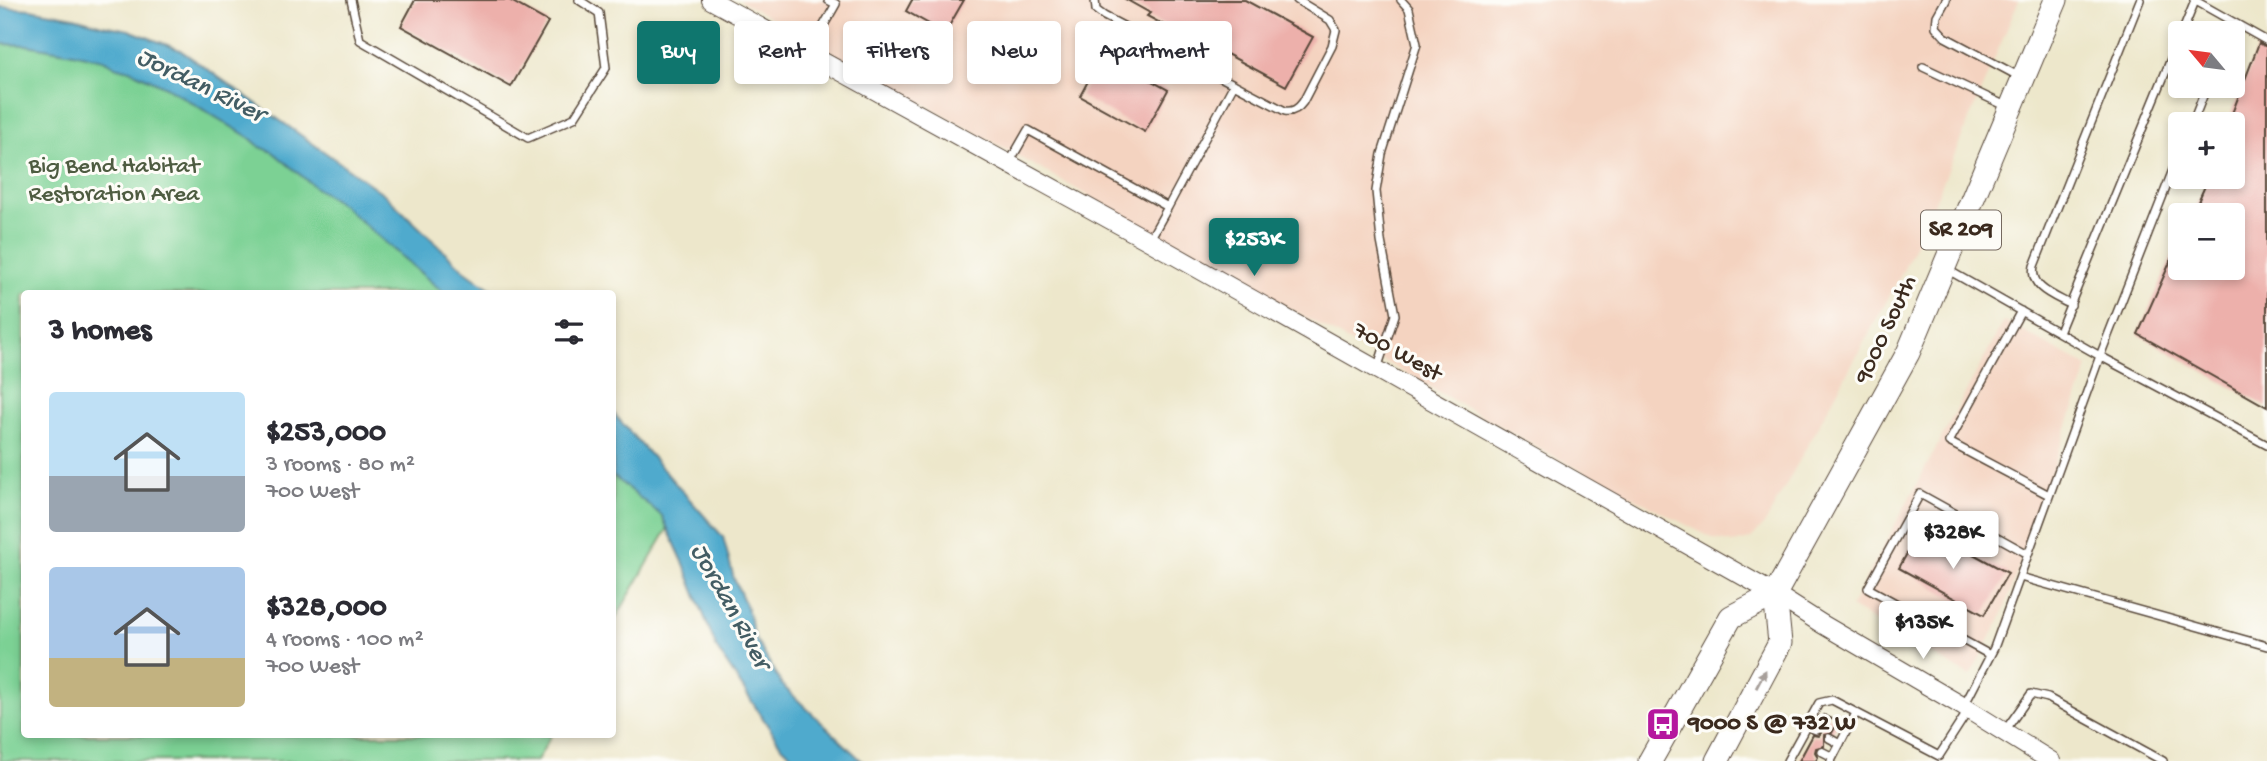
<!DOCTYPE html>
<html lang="en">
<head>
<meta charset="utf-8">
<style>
  :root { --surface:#fff; --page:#f7f7f7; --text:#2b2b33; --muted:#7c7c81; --accent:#0f766e }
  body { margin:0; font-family:"Gochi Hand",sans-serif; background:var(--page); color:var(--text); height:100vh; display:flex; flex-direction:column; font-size:26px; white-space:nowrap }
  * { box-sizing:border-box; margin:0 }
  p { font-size:23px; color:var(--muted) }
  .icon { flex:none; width:38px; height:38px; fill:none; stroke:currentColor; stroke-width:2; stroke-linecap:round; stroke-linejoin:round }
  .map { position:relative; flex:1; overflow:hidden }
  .side { position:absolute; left:21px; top:290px; width:595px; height:448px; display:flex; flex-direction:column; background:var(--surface); border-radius:7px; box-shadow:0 4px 10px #0003 }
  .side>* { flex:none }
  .banner { position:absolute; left:637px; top:21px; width:665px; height:63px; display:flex; gap:14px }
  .needle { width:46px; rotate:299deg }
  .fabs { position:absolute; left:2168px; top:21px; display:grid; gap:14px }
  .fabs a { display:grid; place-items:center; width:77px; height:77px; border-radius:7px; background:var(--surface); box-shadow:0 4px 10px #0003; font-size:35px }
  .price { position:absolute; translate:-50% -60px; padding:0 16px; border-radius:7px; background:#fff; color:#222; font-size:23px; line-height:46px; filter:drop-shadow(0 2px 4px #0008) }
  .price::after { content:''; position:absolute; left:50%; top:42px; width:21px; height:16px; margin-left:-10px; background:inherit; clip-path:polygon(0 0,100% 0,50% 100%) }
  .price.active { background:var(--accent); color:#fff }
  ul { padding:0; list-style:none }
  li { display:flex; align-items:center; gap:21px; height:175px; padding:0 28px }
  li span { display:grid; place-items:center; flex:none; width:196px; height:140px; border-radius:7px; color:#555 }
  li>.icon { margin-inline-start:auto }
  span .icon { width:84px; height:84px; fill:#fffc; stroke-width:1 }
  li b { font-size:30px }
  h2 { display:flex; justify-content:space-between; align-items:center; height:84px; padding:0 28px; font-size:30px }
  .tag { padding:0 24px; border-radius:7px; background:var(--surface); box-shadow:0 4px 10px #0003; font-size:24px; line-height:63px }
  .tag.active { background:var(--accent); color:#fff }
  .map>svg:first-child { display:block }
  .built { fill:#f4d3c0 }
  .green { fill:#7cd194; stroke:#5c7e59; stroke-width:2 }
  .water { fill:#50aacd; stroke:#466a76; stroke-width:2 }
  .building { fill:#edb0ab }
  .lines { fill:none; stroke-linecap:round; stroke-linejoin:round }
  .service-casing { stroke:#564638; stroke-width:10 }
  .tertiary-casing { stroke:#564638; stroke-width:20 }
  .primary-casing { stroke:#564638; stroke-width:25 }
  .service { stroke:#fff; stroke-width:7 }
  .tertiary { stroke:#fff; stroke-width:18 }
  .primary { stroke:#fff; stroke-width:23 }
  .oneway { fill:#a79f9a }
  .labels { text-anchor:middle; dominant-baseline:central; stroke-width:6; stroke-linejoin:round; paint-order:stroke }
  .shield { fill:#fdfcf7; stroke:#75695f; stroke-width:2 }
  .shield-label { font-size:23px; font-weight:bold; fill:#3b2a1e }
  .park-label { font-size:24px; fill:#4e5c41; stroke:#fdfcf7 }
  .street-label { font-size:24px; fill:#3b2a1e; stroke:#fdfcf7 }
  .poi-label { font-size:24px; font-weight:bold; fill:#3b2a1e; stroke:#fdfcf7; text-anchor:start }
  .water-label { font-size:26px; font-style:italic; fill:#435d64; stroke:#fdfcf7 }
</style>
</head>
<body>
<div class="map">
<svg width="2267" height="761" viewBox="0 0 2267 761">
  <rect width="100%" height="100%" fill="#fdfcf7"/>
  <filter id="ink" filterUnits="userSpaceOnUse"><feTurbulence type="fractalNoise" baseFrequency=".0143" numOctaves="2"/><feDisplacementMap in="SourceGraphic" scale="14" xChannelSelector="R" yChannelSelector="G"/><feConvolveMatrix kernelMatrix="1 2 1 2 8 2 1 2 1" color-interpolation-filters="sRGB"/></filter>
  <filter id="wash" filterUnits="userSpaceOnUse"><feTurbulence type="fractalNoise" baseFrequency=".00686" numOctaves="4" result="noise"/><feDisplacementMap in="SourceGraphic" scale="28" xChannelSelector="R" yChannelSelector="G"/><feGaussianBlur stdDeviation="1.57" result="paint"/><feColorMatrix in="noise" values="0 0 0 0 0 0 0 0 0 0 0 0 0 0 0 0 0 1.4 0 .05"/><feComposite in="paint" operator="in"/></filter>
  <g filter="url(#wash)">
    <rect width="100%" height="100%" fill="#ede7cb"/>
    <path class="built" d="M739,0H2019L1925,225L1903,271L1764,525L1750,539L1733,543L1714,539L1555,457Z
      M2004,321L2088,367L2001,618L1970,676L1851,607Z"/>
    <path class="green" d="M0,31L75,41L248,124L461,294H24V735H551L537,761H0Z
      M613,429L674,518L613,623Z"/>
    <path class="water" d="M0,7L30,9L74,17L102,25L129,30L180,50L384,194L464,270L498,294H445L341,204L317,189L273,152L260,147L250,138L166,87L130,70L115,66L103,60L73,53L26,45L0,44Z
      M613,413L723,537L734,579L747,608L755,638L782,685L862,761H798L780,744L717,649L684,564L662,516L613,476Z"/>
    <g id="blocks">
      <path class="building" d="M415,0H509L548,22L511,87L401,26Z
        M912,0H964L945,33L906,11Z
        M1127,0H1245L1313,37L1286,86L1177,27L1175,31L1147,16L1150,13Z
        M2259,43L2267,47V407L2138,334L2180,240V268H2233V215H2192L2209,177H2233V124H2228Z
        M1102,55L1128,69L1133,59L1146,66L1141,75L1168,90L1145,132L1080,96Z
        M1922,526L2008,573L1984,615L1899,568Z
        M1824,715L1838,722L1832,733L1824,735V746L1816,748L1815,752L1818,757L1816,761H1799L1813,735L1818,736L1821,733L1822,728L1819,725Z"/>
    </g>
  </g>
  <g filter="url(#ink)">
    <use href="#blocks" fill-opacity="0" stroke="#564638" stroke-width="2"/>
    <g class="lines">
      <g class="service-casing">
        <path id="service" d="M351,0L360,40L528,138L574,118L606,68L599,13L579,0
          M1095,0L1096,10L1104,16L1285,111C1293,112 1298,109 1303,102L1332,46L1336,30L1330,20L1297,0
          M1946,0L1937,16L1936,27L1945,37L2020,77
          M2194,0L2267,41
          M2182,33L2195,1
          M2228,33L2232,22
          M808,53L836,4L828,0
          M1923,67L2008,107
          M2192,124L2207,86
          M1009,163L1028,130L1168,207L1149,241
          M1168,207L1234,84
          M1948,270L2100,356L2267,445
          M2071,305C2055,296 2029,288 2034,266L2140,0
          M2021,311L1949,442L2049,495
          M2059,332L2180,37
          M1377,369L1395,315L1381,241L1376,191L1382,154L1417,44L1409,9L1401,0
          M2020,577L2267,646
          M1990,655L1868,588L1920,494L2028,554
          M1964,706L1994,648L2100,356L2180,152
          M1806,726L1816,730
          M2004,732L2031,694L2048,698L2163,761
          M1829,738L1840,744
          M1821,751L1833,757
          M1787,761L1819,703L1832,700L1939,756L1968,711
          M1831,761L1856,713"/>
      </g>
      <g class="tertiary-casing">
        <path id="tertiary" d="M711,0L1149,241L1775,594L1822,624L1964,707L2051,761"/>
      </g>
      <g class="primary-casing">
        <path id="primary" d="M1650,761L1731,617L1775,594L1908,353L2056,0
          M1717,761L1780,643L1775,594"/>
      </g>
      <use href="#service" class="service"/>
      <use href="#tertiary" class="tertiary"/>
      <use href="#primary" class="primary"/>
    </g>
    <defs><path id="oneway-solid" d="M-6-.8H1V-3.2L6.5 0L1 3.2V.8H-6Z" transform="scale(1.75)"/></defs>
    <use class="oneway" href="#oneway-solid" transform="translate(1761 679) rotate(-62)"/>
  </g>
  <defs>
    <g id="bus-square" transform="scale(1.75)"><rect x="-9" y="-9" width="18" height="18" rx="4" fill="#b5179e" stroke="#fdfcf7"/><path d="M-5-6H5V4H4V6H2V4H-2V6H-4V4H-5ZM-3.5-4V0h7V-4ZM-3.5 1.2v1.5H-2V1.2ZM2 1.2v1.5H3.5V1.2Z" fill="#fff"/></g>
  </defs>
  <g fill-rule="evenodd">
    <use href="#bus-square" x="1663" y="724"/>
  </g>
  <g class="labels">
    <rect class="shield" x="1921" y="210.5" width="80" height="39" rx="5"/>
    <g class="shield-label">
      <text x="1961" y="230">SR 209</text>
    </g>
    <g class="park-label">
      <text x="114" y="167">Big Bend Habitat<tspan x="114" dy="28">Restoration Area</tspan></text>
    </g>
    <g class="street-label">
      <text transform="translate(1887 330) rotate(-65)">9000 South</text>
      <text transform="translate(1397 353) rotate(29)">700 West</text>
    </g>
    <g class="poi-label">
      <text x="1688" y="724">9000 S @ 732 W</text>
    </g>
    <g class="water-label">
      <text transform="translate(200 87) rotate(26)">Jordan River</text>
      <text transform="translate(729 607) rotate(61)">Jordan River</text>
    </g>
  </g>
</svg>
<div class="fabs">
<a><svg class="needle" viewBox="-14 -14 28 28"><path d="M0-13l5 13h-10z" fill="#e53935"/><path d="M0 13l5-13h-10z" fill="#7c7c81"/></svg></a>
<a>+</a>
<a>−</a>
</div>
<b class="price active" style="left:1254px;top:278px">$253K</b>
<b class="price" style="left:1953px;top:571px">$328K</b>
<b class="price" style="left:1923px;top:661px">$135K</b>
<div class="banner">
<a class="tag active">Buy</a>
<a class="tag">Rent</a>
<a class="tag">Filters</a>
<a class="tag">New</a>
<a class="tag">Apartment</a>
</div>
<section class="side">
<h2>3 homes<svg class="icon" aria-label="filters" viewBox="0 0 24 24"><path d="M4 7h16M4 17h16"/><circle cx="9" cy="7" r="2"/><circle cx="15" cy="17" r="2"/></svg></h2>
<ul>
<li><span style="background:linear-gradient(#bfe0f5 60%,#9aa5b1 0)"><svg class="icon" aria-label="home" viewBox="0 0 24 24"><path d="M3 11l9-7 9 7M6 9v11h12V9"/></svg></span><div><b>$253,000</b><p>3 rooms · 80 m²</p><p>700 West</p></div></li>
<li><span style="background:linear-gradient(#a9c7e8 65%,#c2b280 0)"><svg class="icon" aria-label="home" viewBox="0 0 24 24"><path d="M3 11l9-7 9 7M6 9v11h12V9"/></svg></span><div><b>$328,000</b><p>4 rooms · 100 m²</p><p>700 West</p></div></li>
</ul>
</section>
</div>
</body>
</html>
